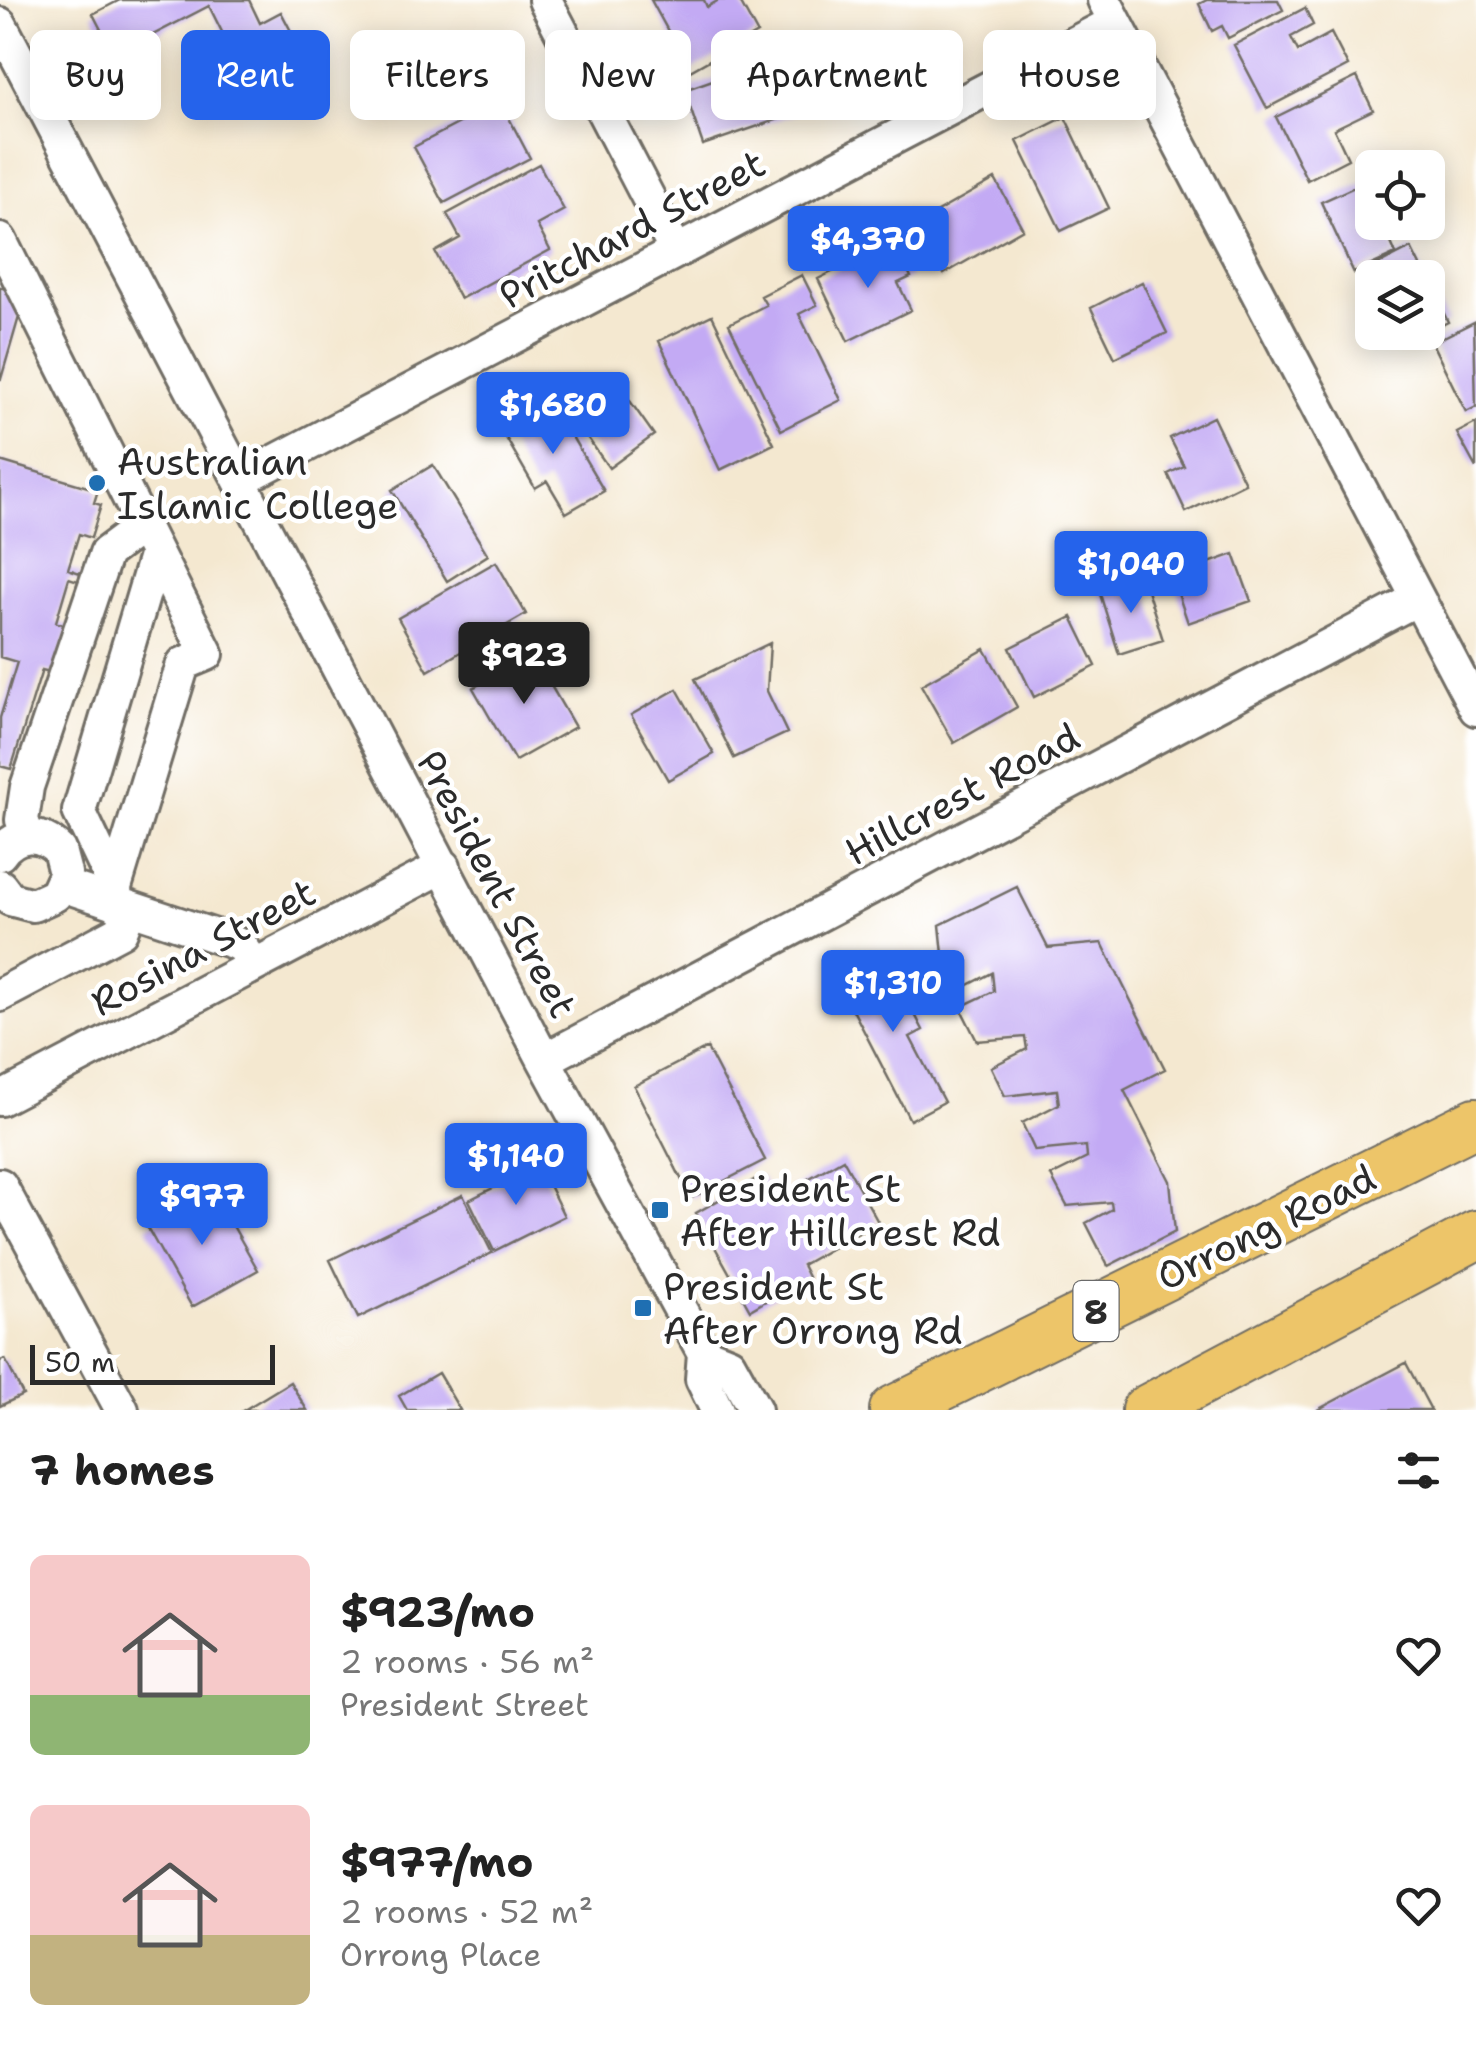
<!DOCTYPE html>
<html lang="en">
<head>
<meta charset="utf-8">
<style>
  :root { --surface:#fff; --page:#f2f2f2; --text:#222; --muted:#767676; --accent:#2563eb }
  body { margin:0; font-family:"Shantell Sans",sans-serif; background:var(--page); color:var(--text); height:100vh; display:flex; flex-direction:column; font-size:38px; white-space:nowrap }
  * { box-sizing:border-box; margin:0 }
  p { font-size:32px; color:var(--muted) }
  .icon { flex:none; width:55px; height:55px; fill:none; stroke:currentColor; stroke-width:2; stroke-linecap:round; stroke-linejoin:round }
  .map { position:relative; height:1410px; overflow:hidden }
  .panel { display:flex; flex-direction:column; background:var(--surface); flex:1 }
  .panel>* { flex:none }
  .top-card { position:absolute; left:30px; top:30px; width:1418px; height:90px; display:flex; gap:20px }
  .tools { position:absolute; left:1355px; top:150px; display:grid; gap:20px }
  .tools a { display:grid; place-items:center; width:90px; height:90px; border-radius:15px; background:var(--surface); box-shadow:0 5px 25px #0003; font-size:50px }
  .scale { position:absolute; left:30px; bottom:25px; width:245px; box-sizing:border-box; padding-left:10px; border:5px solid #2b2b2b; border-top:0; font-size:28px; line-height:35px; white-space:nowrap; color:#2b2b2b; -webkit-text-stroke:8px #fff; paint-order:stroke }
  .price { position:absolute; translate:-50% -85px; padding:0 22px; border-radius:10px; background:var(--accent); color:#fff; font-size:32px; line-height:65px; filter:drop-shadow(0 2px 5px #0008) }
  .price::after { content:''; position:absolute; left:50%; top:60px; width:30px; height:22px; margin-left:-15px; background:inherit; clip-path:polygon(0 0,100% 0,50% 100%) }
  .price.selected { background:#222; color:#fff }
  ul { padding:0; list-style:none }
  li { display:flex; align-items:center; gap:30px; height:250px; padding:0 30px }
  li span { display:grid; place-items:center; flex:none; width:280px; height:200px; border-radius:15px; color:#555 }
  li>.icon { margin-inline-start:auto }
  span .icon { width:120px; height:120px; fill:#fffc; stroke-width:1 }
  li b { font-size:42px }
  h2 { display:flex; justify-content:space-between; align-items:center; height:120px; padding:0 30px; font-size:42px }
  .tag { padding:0 35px; border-radius:15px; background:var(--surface); box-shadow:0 5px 25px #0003; font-size:35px; line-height:90px }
  .tag.selected { background:var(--accent); color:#fff }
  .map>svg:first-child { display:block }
  .building { fill:#c3aaf4 }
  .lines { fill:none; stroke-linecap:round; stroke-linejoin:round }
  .minor-casing { stroke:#716d65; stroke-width:38 }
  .highway-casing { stroke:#716d65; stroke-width:52 }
  .minor { stroke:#fff; stroke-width:32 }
  .highway { stroke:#edc569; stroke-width:48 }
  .poi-dot { fill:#1f6fb2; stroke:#fff; stroke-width:4 }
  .labels { text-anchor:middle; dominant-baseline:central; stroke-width:9; stroke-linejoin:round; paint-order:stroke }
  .shield { fill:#fff; stroke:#6b6b6b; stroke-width:2.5 }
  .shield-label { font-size:35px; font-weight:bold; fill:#2b2b2b }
  .street-label { font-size:38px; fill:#2b2b2b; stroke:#fff }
  .poi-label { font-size:38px; fill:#2b2b2b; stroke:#fff; text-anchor:start }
</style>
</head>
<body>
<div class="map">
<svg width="1476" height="1410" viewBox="0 0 1476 1410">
  <rect width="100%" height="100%" fill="#fff"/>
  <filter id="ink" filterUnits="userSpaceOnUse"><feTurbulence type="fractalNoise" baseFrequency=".01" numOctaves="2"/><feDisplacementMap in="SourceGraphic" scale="20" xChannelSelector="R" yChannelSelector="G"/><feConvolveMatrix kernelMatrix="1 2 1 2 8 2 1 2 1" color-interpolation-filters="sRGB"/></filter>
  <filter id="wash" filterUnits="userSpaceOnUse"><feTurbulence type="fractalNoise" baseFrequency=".0048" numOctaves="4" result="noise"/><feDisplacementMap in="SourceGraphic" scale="40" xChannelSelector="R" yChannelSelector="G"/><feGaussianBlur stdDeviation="2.25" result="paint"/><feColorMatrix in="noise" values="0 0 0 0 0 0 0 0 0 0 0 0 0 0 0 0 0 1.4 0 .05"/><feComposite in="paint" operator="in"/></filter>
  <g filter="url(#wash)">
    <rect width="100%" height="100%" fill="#f4e8d0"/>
    <g id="blocks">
      <path class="building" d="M120,0H249L260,23L281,12L303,54L216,99L199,66L231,50L209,6L114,55L93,14Z
        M651,0H704L707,7L719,0H739L757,33L690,71Z
        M1207,0H1278L1283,10L1228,38L1222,26L1212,31L1199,4Z
        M1305,8L1313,25L1291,37L1298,51L1331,33L1348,66L1267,108L1234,45Z
        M798,50L817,106L703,145L684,90Z
        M487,76L530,158L444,203L414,147L469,118L455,93Z
        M1357,77L1373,110L1334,129L1348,159L1307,180L1276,117Z
        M1065,117L1109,208L1061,231L1017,141Z
        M539,164L564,210L537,225L550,250L460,299L435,252L460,238L447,214Z
        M995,179L1023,229L944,274L916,224Z
        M1372,179V222H1382L1396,254L1354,273L1321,202Z
        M894,241L911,277L898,283L911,310L848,341L818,279Z
        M1411,248L1426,278H1372L1368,270Z
        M802,275L817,305L799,314L841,400L781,430L729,324L766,305L761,296Z
        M1428,281L1448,322L1428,332Z
        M1142,282L1167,333L1115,358L1091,308Z
        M0,287L25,296L1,379H0Z
        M712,315L774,444L720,470L659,341Z
        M1474,322L1476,407L1466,412L1432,343Z
        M618,384L654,435L609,468L573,417Z
        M551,401L604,491L566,513L547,481L535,488L502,431Z
        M1213,417L1245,483L1186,512L1168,474L1184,466L1170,438Z
        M1476,423V468L1457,433Z
        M0,461L98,490L94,503L101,505L91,538L79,534L68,569L80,573L78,581L69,578L56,622L69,626L54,673L42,670L11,769L0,766V718L17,662L0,657Z
        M433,465L488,555L447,581L392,490Z
        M1234,554L1251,601L1188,623L1172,576Z
        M496,562L526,614L428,671L398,618Z
        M1143,577L1163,640L1119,654L1099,591Z
        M1072,617L1096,666L1034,697L1010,648Z
        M770,643L767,691L787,733L734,758L695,679Z
        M985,649L1017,707L954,743L921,685Z
        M532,653L575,727L515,761L473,688Z
        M677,689L714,754L668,780L631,715Z
        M1017,887L1048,948L1102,943L1165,1069L1124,1090L1170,1181L1175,1232L1108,1266L1086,1223L1112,1209L1111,1202L1067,1206L1051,1176L1087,1158L1086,1146L1035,1151L1022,1123L1059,1104L1057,1090L1005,1096L991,1067L1027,1049L1025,1037L977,1041L960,1007L994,991L992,973L941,999L923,964L943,954L940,925Z
        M886,958L923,1030L910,1037L944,1102L910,1120L839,983Z
        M707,1048L765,1160L691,1198L634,1086Z
        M843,1159L878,1222L802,1265L808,1277L750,1310L696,1213L761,1176L773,1199Z
        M539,1165L564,1216L494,1251L469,1200Z
        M212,1189L258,1270L192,1307L147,1227Z
        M463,1195L492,1253L358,1318L330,1260Z
        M5,1359L23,1395L0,1406V1361Z
        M1406,1363L1431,1410H1317Z
        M438,1373L460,1410H407L399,1396Z
        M290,1382L307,1410H244Z"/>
    </g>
  </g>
  <g filter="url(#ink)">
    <use href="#blocks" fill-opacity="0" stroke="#716d65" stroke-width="2.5"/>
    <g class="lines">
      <g class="minor-casing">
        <path id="minor" d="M545,0L676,251
          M1104,0L1476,709
          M0,24L544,1060L704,1353L702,1379L717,1410
          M0,240L207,654L183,664L115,887L116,904
          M240,480L1115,22
          M28,836L22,820L27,787L106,553L141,527
          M0,854C16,832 40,831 59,850L65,873L55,895L33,905L10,899L0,886
          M62,885L233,942L241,946L255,965
          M115,887L79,811L155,556
          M0,995L121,931L130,908
          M544,1060L1417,599
          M0,1099L444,866
          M0,1185L122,1410
          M704,1353L729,1363L755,1410"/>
      </g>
      <g class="highway-casing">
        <path id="highway" d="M894,1410L1476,1122
          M1146,1410L1476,1235"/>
      </g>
      <use href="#minor" class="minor"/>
      <use href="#highway" class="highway"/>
    </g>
  </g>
  <g class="poi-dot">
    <circle cx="97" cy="483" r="10"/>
    <rect x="650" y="1200" width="20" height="20" rx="5"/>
    <rect x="633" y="1298" width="20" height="20" rx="5"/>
  </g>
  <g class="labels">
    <rect class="shield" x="1073.5" y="1281" width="45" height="60" rx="8"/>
    <g class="shield-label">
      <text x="1096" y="1311">8</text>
    </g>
    <g class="street-label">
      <text transform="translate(632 229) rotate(-28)">Pritchard Street</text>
      <text transform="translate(962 794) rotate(-28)">Hillcrest Road</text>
      <text transform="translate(497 884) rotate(62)">President Street</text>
      <text transform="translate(203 947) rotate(-28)">Rosina Street</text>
      <text transform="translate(1266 1227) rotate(-26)">Orrong Road</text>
    </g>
    <g class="poi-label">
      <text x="117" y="461">Australian<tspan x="117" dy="44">Islamic College</tspan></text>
      <text x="680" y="1188">President St<tspan x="680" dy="44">After Hillcrest Rd</tspan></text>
      <text x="663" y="1286">President St<tspan x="663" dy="44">After Orrong Rd</tspan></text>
    </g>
  </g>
</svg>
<div class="tools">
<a><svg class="icon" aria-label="locate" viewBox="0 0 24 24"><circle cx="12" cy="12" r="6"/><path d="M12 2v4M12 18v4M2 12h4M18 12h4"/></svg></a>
<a><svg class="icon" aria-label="layers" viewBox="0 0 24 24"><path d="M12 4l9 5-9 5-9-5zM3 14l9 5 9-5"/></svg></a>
</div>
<div class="scale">50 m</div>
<b class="price" style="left:868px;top:291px">$4,370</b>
<b class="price" style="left:553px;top:457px">$1,680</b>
<b class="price" style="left:1131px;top:616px">$1,040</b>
<b class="price selected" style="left:524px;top:707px">$923</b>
<b class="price" style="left:893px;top:1035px">$1,310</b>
<b class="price" style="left:516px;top:1208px">$1,140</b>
<b class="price" style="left:202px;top:1248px">$977</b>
<div class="top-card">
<a class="tag">Buy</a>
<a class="tag selected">Rent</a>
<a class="tag">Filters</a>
<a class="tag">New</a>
<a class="tag">Apartment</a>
<a class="tag">House</a>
</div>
</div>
<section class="panel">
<h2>7 homes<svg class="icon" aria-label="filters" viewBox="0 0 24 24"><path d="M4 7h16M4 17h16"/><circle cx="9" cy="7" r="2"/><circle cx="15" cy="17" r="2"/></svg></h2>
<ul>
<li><span style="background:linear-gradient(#f6c9c9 70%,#8fb573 0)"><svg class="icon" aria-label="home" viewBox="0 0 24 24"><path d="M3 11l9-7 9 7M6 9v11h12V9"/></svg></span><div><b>$923/mo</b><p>2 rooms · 56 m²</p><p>President Street</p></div><svg class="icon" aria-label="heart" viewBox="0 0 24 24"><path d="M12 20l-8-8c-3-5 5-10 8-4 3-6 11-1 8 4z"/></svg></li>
<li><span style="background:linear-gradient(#f6c9c9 65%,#c2b280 0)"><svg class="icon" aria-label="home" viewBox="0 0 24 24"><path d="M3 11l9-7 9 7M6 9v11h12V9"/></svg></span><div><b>$977/mo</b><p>2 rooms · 52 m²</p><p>Orrong Place</p></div><svg class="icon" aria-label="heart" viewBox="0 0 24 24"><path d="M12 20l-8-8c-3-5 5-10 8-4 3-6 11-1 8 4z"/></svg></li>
</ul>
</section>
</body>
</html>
